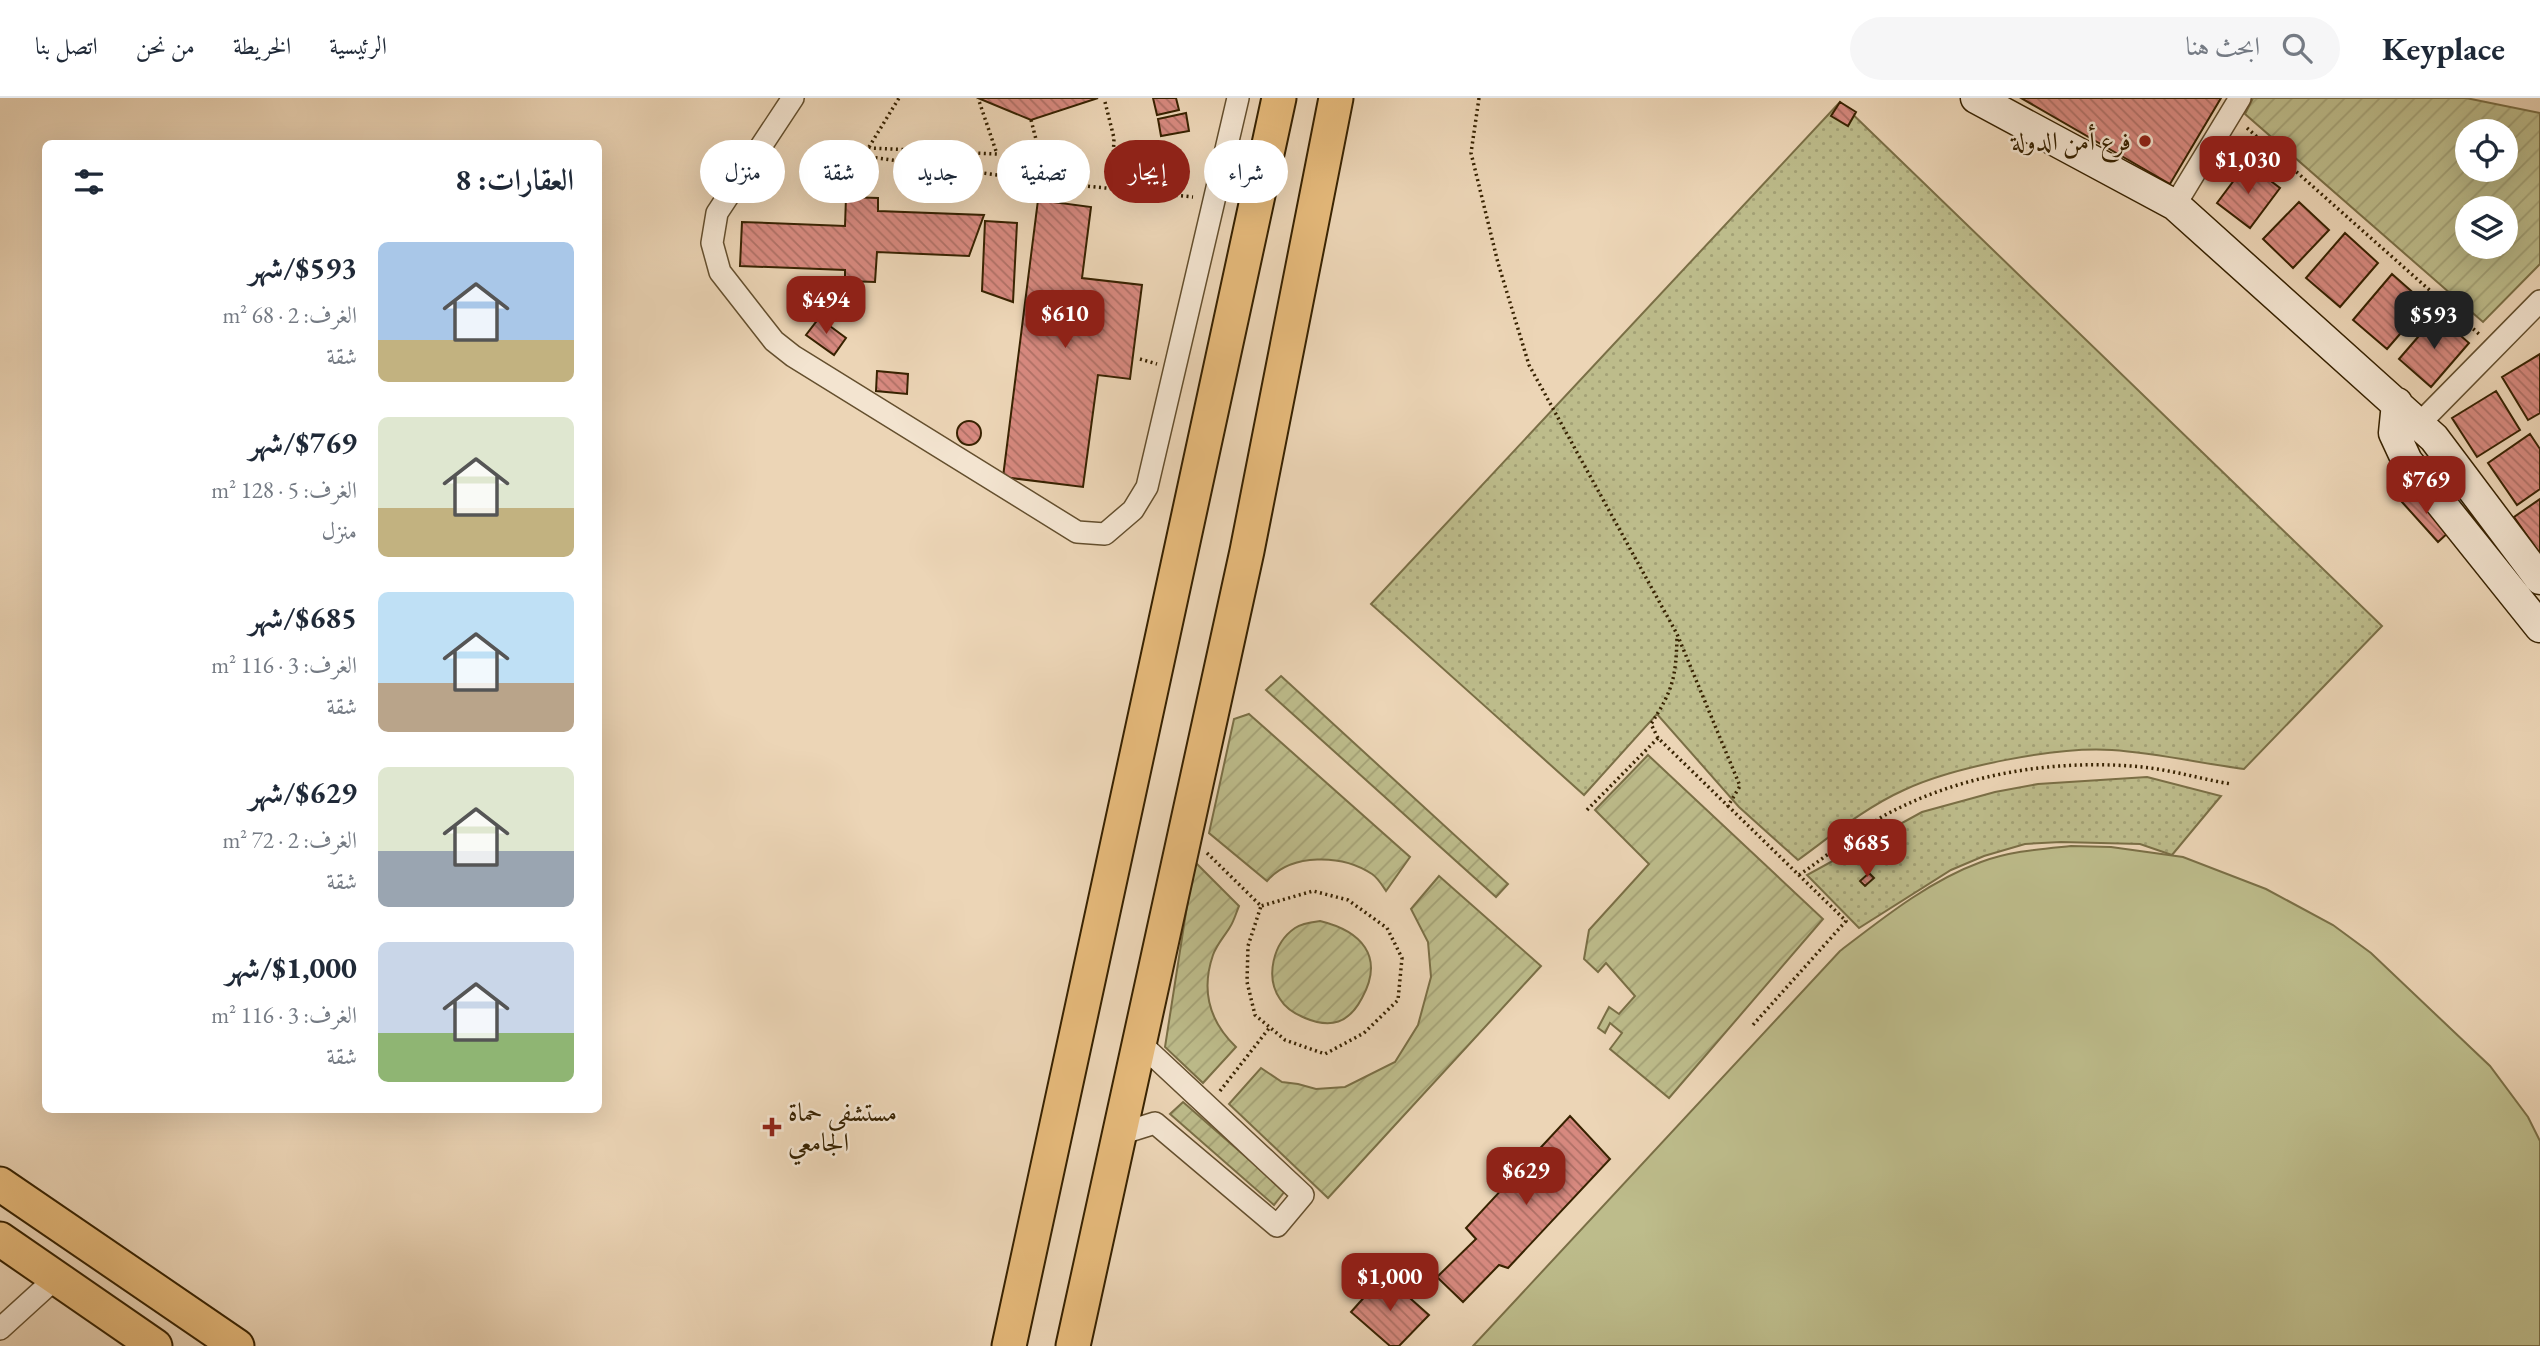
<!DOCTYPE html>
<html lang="ar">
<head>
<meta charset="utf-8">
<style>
  :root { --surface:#fff; --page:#f6f6f7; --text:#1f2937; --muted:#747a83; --line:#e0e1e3; --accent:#8f2418 }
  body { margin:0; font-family:"EB Garamond",Amiri,serif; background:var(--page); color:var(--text); direction:rtl; height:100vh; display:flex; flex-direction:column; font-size:26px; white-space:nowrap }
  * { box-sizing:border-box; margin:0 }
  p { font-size:23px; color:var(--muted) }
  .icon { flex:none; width:38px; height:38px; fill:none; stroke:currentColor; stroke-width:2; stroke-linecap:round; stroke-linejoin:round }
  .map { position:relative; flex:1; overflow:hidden; direction:ltr }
  .details { position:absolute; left:42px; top:42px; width:560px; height:973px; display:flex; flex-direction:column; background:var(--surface); border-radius:10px; box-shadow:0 7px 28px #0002; direction:rtl }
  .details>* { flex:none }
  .hud { position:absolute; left:623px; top:42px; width:665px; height:63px; direction:rtl; display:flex; gap:14px }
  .fabs { position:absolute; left:2455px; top:21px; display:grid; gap:14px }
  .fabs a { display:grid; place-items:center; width:63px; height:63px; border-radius:50%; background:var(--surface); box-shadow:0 7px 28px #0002; font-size:35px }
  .price { position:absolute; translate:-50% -60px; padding:0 16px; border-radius:14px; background:var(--accent); color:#fff; font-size:23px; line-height:46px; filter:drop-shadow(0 2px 4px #0008) }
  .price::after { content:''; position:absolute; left:50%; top:42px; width:21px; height:16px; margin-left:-10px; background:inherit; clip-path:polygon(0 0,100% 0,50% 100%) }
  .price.current { background:#222; color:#fff }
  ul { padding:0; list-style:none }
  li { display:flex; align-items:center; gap:21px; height:175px; padding:0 28px }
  li span { display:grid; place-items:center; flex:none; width:196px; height:140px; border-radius:10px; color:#555 }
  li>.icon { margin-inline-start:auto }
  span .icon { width:84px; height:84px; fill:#fffc; stroke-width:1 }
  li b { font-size:30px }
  h2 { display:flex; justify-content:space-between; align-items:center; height:84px; padding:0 28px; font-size:30px }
  .tag { padding:0 24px; border-radius:32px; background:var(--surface); box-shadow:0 7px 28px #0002; font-size:24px; line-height:63px }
  .tag.current { background:var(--accent); color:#fff }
  header { display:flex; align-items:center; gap:42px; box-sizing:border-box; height:98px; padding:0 35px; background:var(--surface); border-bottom:2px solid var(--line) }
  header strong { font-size:33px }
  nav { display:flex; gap:38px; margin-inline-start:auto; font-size:24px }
  .search { width:490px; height:63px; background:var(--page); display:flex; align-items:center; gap:18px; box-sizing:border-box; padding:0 24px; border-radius:38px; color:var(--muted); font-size:26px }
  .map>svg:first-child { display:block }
  .grass { fill:url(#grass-dots); stroke:#7a6f46; stroke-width:2 }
  .park { fill:#bdbc8b; stroke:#7a6f46; stroke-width:2 }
  .garden { fill:url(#garden-furrows); stroke:#7a6f46; stroke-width:2; fill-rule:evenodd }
  .building { fill:url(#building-back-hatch); stroke:#372201; stroke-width:2 }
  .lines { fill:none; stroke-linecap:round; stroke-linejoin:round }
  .minor-casing { stroke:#644f2e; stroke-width:24 }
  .secondary-casing { stroke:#372201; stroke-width:33 }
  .primary-casing { stroke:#372201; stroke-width:37 }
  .path { stroke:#372201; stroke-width:3.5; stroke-dasharray:2 3.5; stroke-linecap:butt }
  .minor { stroke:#f3e4d0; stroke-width:21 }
  .secondary { stroke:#f3e4d0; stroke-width:30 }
  .primary { stroke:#e6ba7b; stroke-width:33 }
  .poi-dot { fill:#8f2418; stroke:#f3e4d0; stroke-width:2.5 }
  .labels { text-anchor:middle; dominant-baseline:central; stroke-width:5; stroke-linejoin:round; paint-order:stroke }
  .poi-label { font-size:26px; fill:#372201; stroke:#f3e4d0; text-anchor:end }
</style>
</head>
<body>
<header>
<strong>Keyplace</strong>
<div class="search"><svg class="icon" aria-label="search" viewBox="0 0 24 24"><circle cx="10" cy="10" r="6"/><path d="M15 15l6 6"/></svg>ابحث هنا</div>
<nav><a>الرئيسية</a><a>الخريطة</a><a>من نحن</a><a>اتصل بنا</a></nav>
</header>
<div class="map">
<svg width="2540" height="1248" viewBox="0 0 2540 1248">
  <defs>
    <pattern id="grass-dots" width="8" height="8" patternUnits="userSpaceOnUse" patternTransform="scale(1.75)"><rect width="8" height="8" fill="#bdbc8b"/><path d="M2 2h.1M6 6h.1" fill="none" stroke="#a3a176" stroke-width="1.8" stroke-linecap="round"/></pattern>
    <pattern id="garden-furrows" width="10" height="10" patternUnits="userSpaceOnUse" patternTransform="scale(1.75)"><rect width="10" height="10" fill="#bdbc8b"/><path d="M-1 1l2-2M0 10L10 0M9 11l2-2" fill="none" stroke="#a3a176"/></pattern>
    <pattern id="building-back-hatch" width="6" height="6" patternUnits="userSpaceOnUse" patternTransform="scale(1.75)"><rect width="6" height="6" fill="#d7897f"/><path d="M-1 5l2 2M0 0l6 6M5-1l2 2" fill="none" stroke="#af7066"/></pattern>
  </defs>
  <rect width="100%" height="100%" fill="#ecd5b6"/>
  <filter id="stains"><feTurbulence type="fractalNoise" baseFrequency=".00286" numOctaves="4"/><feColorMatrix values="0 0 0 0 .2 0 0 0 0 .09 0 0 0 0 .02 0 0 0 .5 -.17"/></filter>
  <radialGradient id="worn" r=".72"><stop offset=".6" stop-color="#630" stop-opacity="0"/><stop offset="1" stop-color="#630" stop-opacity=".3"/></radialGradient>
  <path class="grass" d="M1840,4L2382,528L2244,671C2200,665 2156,655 2112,652C2058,648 1953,669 1904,692C1866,709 1831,738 1798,762L1739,709L1657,616L1584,697L1371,506Z
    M2147,679L2221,698L2172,757L2140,746L2061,744L2025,746L1984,758L1951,772L1859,830L1807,777L1922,714L1995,694L2038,686Z"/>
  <path class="park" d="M2071,748L2111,749L2183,759L2266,791L2333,827L2371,855L2490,968L2528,1019L2540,1043V1248H1473L1840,853C1883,820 1929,783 1981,764C2010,753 2041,751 2071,748Z"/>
  <path class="garden" d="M2253,0H2466L2540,15V166L2483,224L2245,16ZM2468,33H2506V72H2468ZM2468,110H2506V149H2468Z
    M1281,578L1508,786L1496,799L1266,592Z
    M1249,616L1410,759L1386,793C1382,787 1378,780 1372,776C1342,756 1291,755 1267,783L1209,735L1234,621Z
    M1648,657L1823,821L1669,1000L1610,951L1622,935L1610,925L1605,935L1598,930L1609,909L1619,916L1635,898L1606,865L1598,874L1584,861L1589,832L1649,766L1595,712Z
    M1194,763L1239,808C1236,815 1234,823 1230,829C1224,839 1217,846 1213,857C1201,892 1209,923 1236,949L1203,985L1165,949Z
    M1439,778L1541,868L1328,1100L1229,1006L1261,970L1282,984L1298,986L1316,991L1345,989L1395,964L1418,927L1431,879L1428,844L1411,811Z
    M1320,823C1361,833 1385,858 1362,900C1349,925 1331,931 1305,920C1295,916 1286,911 1280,901C1265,879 1273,845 1295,830C1302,825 1312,824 1320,823Z
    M1183,1004L1285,1093L1274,1107L1170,1016Z"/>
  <path class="building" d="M978,0H1098L1031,22Z
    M1153,0H1176L1179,12L1157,17Z
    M2021,0H2221L2170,86Z
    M1840,4L1856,14L1848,28L1831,18Z
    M1186,15L1189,33L1161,38L1158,21Z
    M2247,65L2280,90L2250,130L2217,105Z
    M846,99L878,100V113L984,117L969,158L877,154L875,184L845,183V172L740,168L742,124L845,128Z
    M1038,102L1091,109L1082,180L1142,187L1130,281L1098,277L1083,389L1003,379Z
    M2299,104L2329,132L2293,170L2263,141Z
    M985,123L1017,125L1013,204L982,193Z
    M2345,135L2378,165L2340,209L2306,180Z
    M2392,176L2426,206L2387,251L2353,222Z
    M1050,206H1057L1055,230L1048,227Z
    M2437,217L2469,245L2431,289L2399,261Z
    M819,220L846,240L834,257L806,237Z
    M2540,256V315L2528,322L2502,279Z
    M877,273L908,276L907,296L876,293Z
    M2496,293L2520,332L2477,359L2452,320Z
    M957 335a12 12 0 1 1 24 0a12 12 0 1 1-24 0Z
    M2530,336L2540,351V391L2517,407L2488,365Z
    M2415,393L2450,433L2438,444L2402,404Z
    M2540,401V456L2514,419Z
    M1869,775L1874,780L1865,788L1860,783Z
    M1570,1018L1610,1061L1508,1170L1499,1167L1463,1204L1437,1179L1476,1141L1466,1130Z
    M1384,1177L1429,1217L1399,1248H1390L1351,1214Z"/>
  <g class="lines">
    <g class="minor-casing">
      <path id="minor" d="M793,0L717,115L712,145L720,174L774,243L793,258L1077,434L1105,436L1133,412L1147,389L1238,0
        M2175,107L2240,0
        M2419,326L2540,203
        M1120,1036L1155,1025L1277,1128L1303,1097L1140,945
        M0,1231L56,1180"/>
    </g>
    <g class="secondary-casing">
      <path id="secondary" d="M1976,0L2175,107L2434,340L2540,481
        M2397,305L2394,335L2407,363L2540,529"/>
    </g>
    <g class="primary-casing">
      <path id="primary" d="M0,1086L237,1248
        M0,1141L155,1248
        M1009,1248L1279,0
        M1073,1248L1247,453L1336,0"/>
    </g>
    <path class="path" d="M1479,0L1471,55L1498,165L1529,267L1677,536L1740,688L1728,708L1846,823L1752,928
      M1105,4L1114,40L1112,88
      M1031,22L1047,84
      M2247,30L2479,236
      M869,49L899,0
      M821,52L1047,84L1193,99
      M830,52L869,50L997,56L978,0
      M1140,261L1157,266
      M1658,640L1651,626C1673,592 1676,579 1677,539
      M1587,712L1658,640L1728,708
      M1207,755L1261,808L1248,848L1247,884L1255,917L1285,942L1325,956L1364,935L1398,902L1402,860L1387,830L1348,802L1313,793L1261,808
      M1799,777C1833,754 1864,726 1901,709C1974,674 2061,661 2142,669C2172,672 2201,681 2231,686
      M1220,993L1270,929"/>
    <use href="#minor" class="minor"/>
    <use href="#secondary" class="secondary"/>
    <use href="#primary" class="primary"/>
  </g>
  <g class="poi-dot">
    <circle cx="2145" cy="43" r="7"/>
    <path d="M768.5 1018.5h7v7h7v7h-7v7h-7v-7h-7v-7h7z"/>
  </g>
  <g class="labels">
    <g class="poi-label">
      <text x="2131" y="43">فرع أمن الدولة</text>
      <text x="788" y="1014" text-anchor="start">مستشفى حماة<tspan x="788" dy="30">الجامعي</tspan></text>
    </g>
  </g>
  <rect width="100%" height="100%" filter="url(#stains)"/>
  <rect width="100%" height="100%" fill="url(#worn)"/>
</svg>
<div class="fabs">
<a><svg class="icon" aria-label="locate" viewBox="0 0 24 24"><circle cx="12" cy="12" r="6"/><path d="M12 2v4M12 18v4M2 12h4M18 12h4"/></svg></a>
<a><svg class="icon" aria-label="layers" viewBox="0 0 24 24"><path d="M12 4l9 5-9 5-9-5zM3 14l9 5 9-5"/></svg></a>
</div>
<b class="price" style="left:2248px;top:98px">$1,030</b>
<b class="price" style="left:826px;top:238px">$494</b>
<b class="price" style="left:1065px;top:252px">$610</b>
<b class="price current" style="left:2434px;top:253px">$593</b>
<b class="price" style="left:2426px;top:418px">$769</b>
<b class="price" style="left:1867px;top:781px">$685</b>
<b class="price" style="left:1526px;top:1109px">$629</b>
<b class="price" style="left:1390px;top:1215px">$1,000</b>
<div class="hud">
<a class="tag">شراء</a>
<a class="tag current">إيجار</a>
<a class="tag">تصفية</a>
<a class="tag">جديد</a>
<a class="tag">شقة</a>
<a class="tag">منزل</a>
</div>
<section class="details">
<h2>العقارات: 8<svg class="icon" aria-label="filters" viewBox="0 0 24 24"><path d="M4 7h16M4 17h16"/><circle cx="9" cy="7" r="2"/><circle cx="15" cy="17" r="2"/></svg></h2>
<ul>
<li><span style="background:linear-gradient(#a9c7e8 70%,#c2b280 0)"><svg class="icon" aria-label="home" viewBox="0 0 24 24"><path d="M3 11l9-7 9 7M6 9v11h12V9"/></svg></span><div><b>$593/شهر</b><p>الغرف: 2 · 68 m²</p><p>شقة</p></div></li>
<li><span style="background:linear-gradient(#dfe7d0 65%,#c2b280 0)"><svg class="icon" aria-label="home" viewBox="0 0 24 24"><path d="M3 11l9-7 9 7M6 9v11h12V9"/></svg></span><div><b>$769/شهر</b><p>الغرف: 5 · 128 m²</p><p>منزل</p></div></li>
<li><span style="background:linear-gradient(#bfe0f5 65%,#b9a48a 0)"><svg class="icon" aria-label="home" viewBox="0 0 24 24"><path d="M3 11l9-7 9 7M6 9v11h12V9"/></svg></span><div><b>$685/شهر</b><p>الغرف: 3 · 116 m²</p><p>شقة</p></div></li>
<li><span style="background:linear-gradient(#dfe7d0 60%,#9aa5b1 0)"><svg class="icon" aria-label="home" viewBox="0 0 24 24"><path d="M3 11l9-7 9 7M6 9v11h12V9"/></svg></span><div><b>$629/شهر</b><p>الغرف: 2 · 72 m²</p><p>شقة</p></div></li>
<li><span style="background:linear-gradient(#c9d6e8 65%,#8fb573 0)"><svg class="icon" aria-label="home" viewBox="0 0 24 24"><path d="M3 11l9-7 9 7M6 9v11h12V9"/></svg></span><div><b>$1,000/شهر</b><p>الغرف: 3 · 116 m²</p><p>شقة</p></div></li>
</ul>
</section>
</div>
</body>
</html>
